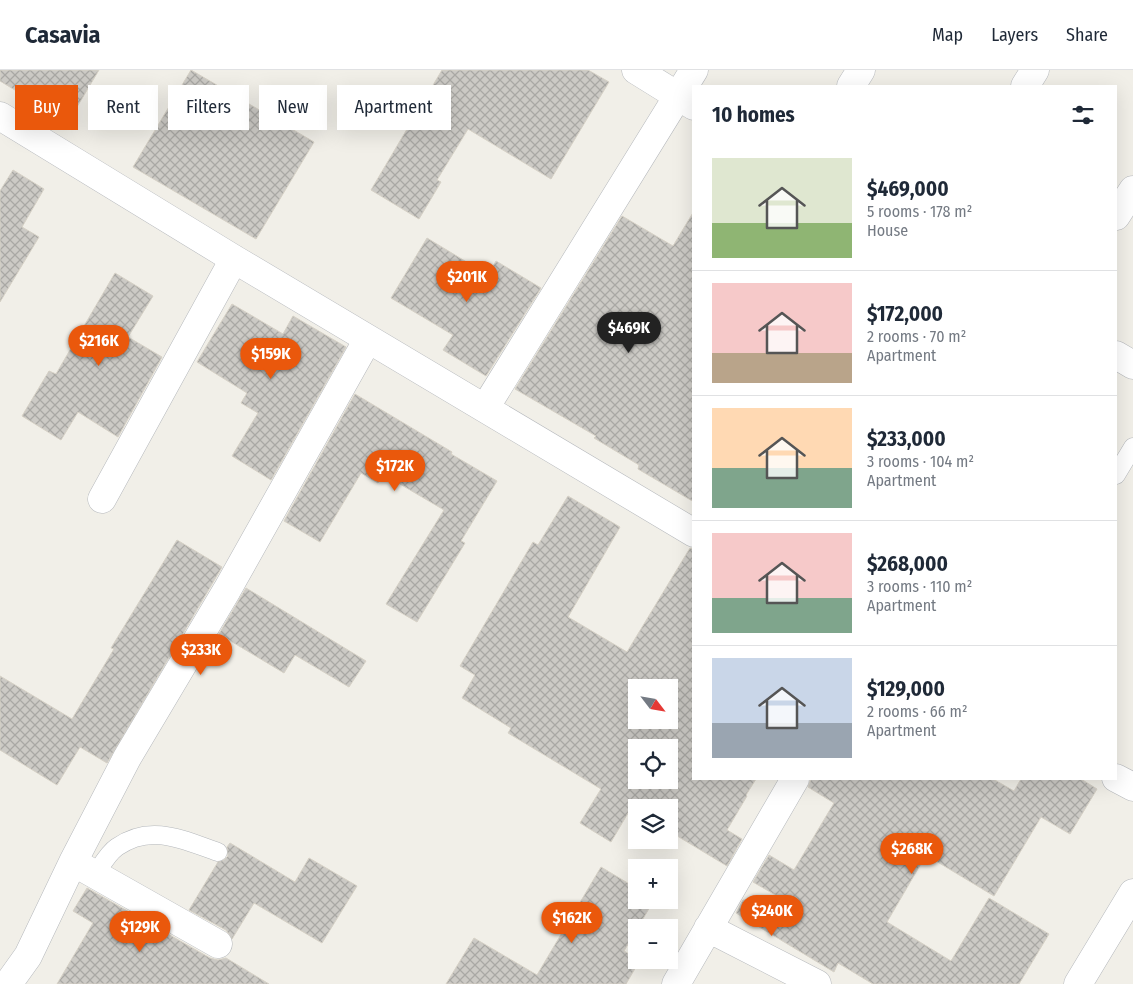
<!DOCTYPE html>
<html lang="en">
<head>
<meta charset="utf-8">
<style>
  :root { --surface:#fff; --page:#f2f2f3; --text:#1f2937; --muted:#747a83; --line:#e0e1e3; --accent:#ea580c }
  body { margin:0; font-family:"Fira Sans Condensed",sans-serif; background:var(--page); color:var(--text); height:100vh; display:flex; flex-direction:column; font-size:19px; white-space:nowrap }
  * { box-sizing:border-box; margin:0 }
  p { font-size:16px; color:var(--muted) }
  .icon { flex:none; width:28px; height:28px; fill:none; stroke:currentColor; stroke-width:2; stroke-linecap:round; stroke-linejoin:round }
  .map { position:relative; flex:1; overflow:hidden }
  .details { position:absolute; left:692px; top:15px; width:425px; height:695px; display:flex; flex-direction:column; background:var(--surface); border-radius:0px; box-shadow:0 5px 20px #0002 }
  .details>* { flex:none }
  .hud { position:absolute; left:15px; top:15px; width:475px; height:45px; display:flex; gap:10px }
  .needle { width:32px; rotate:121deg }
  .buttons { position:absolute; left:628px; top:609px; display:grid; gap:10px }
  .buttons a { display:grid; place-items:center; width:50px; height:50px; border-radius:0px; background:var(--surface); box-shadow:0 5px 20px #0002; font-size:25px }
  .price { position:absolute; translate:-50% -42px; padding:0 11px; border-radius:18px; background:var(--accent); color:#fff; font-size:16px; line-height:32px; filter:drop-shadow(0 1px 2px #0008) }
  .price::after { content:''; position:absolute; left:50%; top:30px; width:15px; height:11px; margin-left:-8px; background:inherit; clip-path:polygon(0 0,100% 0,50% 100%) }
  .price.selected { background:#222; color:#fff }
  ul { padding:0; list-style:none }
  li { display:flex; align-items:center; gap:15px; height:125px; padding:0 20px }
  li+li { border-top:1px solid var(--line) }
  li span { display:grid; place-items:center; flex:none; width:140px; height:100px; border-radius:0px; color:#555 }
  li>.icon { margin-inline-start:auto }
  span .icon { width:60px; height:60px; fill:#fffc; stroke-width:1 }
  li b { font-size:21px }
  h2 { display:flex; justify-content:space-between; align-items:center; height:60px; padding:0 20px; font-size:21px }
  .tag { padding:0 18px; border-radius:0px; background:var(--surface); box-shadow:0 5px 20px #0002; font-size:18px; line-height:45px }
  .tag.selected { background:var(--accent); color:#fff }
  header { display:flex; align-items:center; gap:30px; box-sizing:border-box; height:70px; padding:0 25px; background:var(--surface); border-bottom:1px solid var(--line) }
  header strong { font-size:24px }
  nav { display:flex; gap:28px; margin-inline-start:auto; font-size:18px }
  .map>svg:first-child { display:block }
  .building { fill:url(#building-cross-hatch); stroke:#d6d1c6; fill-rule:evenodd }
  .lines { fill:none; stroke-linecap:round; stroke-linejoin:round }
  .service-casing { stroke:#b5b8bc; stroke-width:19 }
  .minor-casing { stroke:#b5b8bc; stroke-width:29 }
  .tertiary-casing { stroke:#b5b8bc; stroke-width:29 }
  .service { stroke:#fff; stroke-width:18 }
  .minor { stroke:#fff; stroke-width:28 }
  .tertiary { stroke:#fff; stroke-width:28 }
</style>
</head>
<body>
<header>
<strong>Casavia</strong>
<nav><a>Map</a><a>Layers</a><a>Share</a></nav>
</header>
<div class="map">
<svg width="1133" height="914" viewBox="0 0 1133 914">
  <defs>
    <pattern id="building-cross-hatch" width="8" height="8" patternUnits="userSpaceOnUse" patternTransform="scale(1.25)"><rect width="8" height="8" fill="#cccac5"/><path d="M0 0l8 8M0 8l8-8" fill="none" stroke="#a9a8a4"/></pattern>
  </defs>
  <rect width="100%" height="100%" fill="#f1efe8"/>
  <path class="building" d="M0,0H99L68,52L0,11Z
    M191,0L314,72L256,169L133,97Z
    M442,0H588L609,12L551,109L468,59L437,110L441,112L419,149L371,120Z
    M13,100L44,119L22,157L39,167L0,232V121Z
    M694,141V432L638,399L639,395L594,368L596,366L515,319L622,146L673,176Z
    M427,168L488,205L496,191L541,218L486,306L443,280L453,265L391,228Z
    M115,203L153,226L128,267L162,287L118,367L78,342L61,370L22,346L49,301L56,304Z
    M232,234L283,264L293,246L346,277L271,410L232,386L258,343L241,333L247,323L197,292Z
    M355,324L452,382L451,384L497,411L461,471L465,473L417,552L386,534L444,440L383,404L378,413L361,403L320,472L284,451Z
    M568,426L620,457L568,547L627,582L690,478L694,479V709H756L746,725L747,726L727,760L742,769L727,796L669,761V738H636V741L631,738L611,772L580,753L601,719L508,663L511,658L462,628L475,605L460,596L533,472L538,475ZM636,618H669V650H636ZM636,678H669V710H636Z
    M177,470L222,497L107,693L80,677L57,715L0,680V606L72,649L114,579L111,578Z
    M246,518L366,591L349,617L295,585L284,603L219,564Z
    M811,709H993L1014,721L1021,709H1081L1097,719L1070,764L1041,747L994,826L926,785L887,852L951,891L989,828L1049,864L1019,914H873L838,893L834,902L736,843L743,830H784L753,812L769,785L794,800L834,733L808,717Z
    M230,773L295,812L309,788L357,816L322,873L254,833L232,869L226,860L189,840L218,792L224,790L228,786L227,777Z
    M601,797L636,818V830H654L624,881L636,888V890H640L626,914H446L474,868L537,905Z
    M87,818L210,888L218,890L226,888L269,914H57L93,853L73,841Z"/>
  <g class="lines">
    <g class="service-casing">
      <path id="service" d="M1116,405L1133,377
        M95,805C101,796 108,783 117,777C151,753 183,770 218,782"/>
    </g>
    <g class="minor-casing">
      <path id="minor" d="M851,16L861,0
        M1025,16L1035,0
        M0,46L234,189L694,463
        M1116,146L1133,120
        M485,338L694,0
        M102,429L234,189
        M1116,708L1133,717
        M73,792L218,874
        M708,858L817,914
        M8,914L28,886L73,792L127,688L227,520L368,269
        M676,914L795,709
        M1078,914L1133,823"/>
    </g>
    <g class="tertiary-casing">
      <path id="tertiary" d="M636,0L694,36
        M1116,285L1133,295"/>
    </g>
    <use href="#service" class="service"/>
    <use href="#minor" class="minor"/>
    <use href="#tertiary" class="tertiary"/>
  </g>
</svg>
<div class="buttons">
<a><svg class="needle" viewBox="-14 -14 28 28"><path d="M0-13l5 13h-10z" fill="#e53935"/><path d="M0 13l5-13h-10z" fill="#747a83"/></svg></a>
<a><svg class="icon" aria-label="locate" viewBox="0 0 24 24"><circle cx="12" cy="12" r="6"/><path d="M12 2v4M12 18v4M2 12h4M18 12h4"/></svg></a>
<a><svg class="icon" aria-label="layers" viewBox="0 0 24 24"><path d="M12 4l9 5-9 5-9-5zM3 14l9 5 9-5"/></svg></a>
<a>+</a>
<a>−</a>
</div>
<b class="price" style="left:467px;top:233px">$201K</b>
<b class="price selected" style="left:629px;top:284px">$469K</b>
<b class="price" style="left:99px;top:297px">$216K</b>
<b class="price" style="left:271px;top:310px">$159K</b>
<b class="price" style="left:395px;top:422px">$172K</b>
<b class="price" style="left:201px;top:606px">$233K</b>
<b class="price" style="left:912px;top:805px">$268K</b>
<b class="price" style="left:772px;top:867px">$240K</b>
<b class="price" style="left:572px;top:874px">$162K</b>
<b class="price" style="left:140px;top:883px">$129K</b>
<div class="hud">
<a class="tag selected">Buy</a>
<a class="tag">Rent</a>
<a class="tag">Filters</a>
<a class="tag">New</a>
<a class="tag">Apartment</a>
</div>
<section class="details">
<h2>10 homes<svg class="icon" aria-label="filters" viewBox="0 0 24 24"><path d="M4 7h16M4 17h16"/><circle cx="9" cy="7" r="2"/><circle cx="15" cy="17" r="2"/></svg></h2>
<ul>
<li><span style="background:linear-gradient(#dfe7d0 65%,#8fb573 0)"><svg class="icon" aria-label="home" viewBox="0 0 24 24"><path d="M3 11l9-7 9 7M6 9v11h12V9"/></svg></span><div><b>$469,000</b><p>5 rooms · 178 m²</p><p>House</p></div></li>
<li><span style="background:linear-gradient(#f6c9c9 70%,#b9a48a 0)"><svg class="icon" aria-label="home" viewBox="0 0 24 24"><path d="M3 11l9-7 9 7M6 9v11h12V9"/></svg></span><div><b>$172,000</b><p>2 rooms · 70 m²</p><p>Apartment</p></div></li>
<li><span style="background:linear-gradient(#ffd9b3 60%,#7fa58c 0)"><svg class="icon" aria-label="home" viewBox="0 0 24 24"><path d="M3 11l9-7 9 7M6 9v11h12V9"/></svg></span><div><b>$233,000</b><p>3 rooms · 104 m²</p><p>Apartment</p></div></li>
<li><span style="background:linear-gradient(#f6c9c9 65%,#7fa58c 0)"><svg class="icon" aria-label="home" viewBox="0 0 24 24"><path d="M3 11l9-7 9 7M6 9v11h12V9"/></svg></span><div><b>$268,000</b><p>3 rooms · 110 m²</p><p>Apartment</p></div></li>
<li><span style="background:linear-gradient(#c9d6e8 65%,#9aa5b1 0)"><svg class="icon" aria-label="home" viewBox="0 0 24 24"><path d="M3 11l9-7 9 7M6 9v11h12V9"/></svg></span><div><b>$129,000</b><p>2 rooms · 66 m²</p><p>Apartment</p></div></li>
</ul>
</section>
</div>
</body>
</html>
